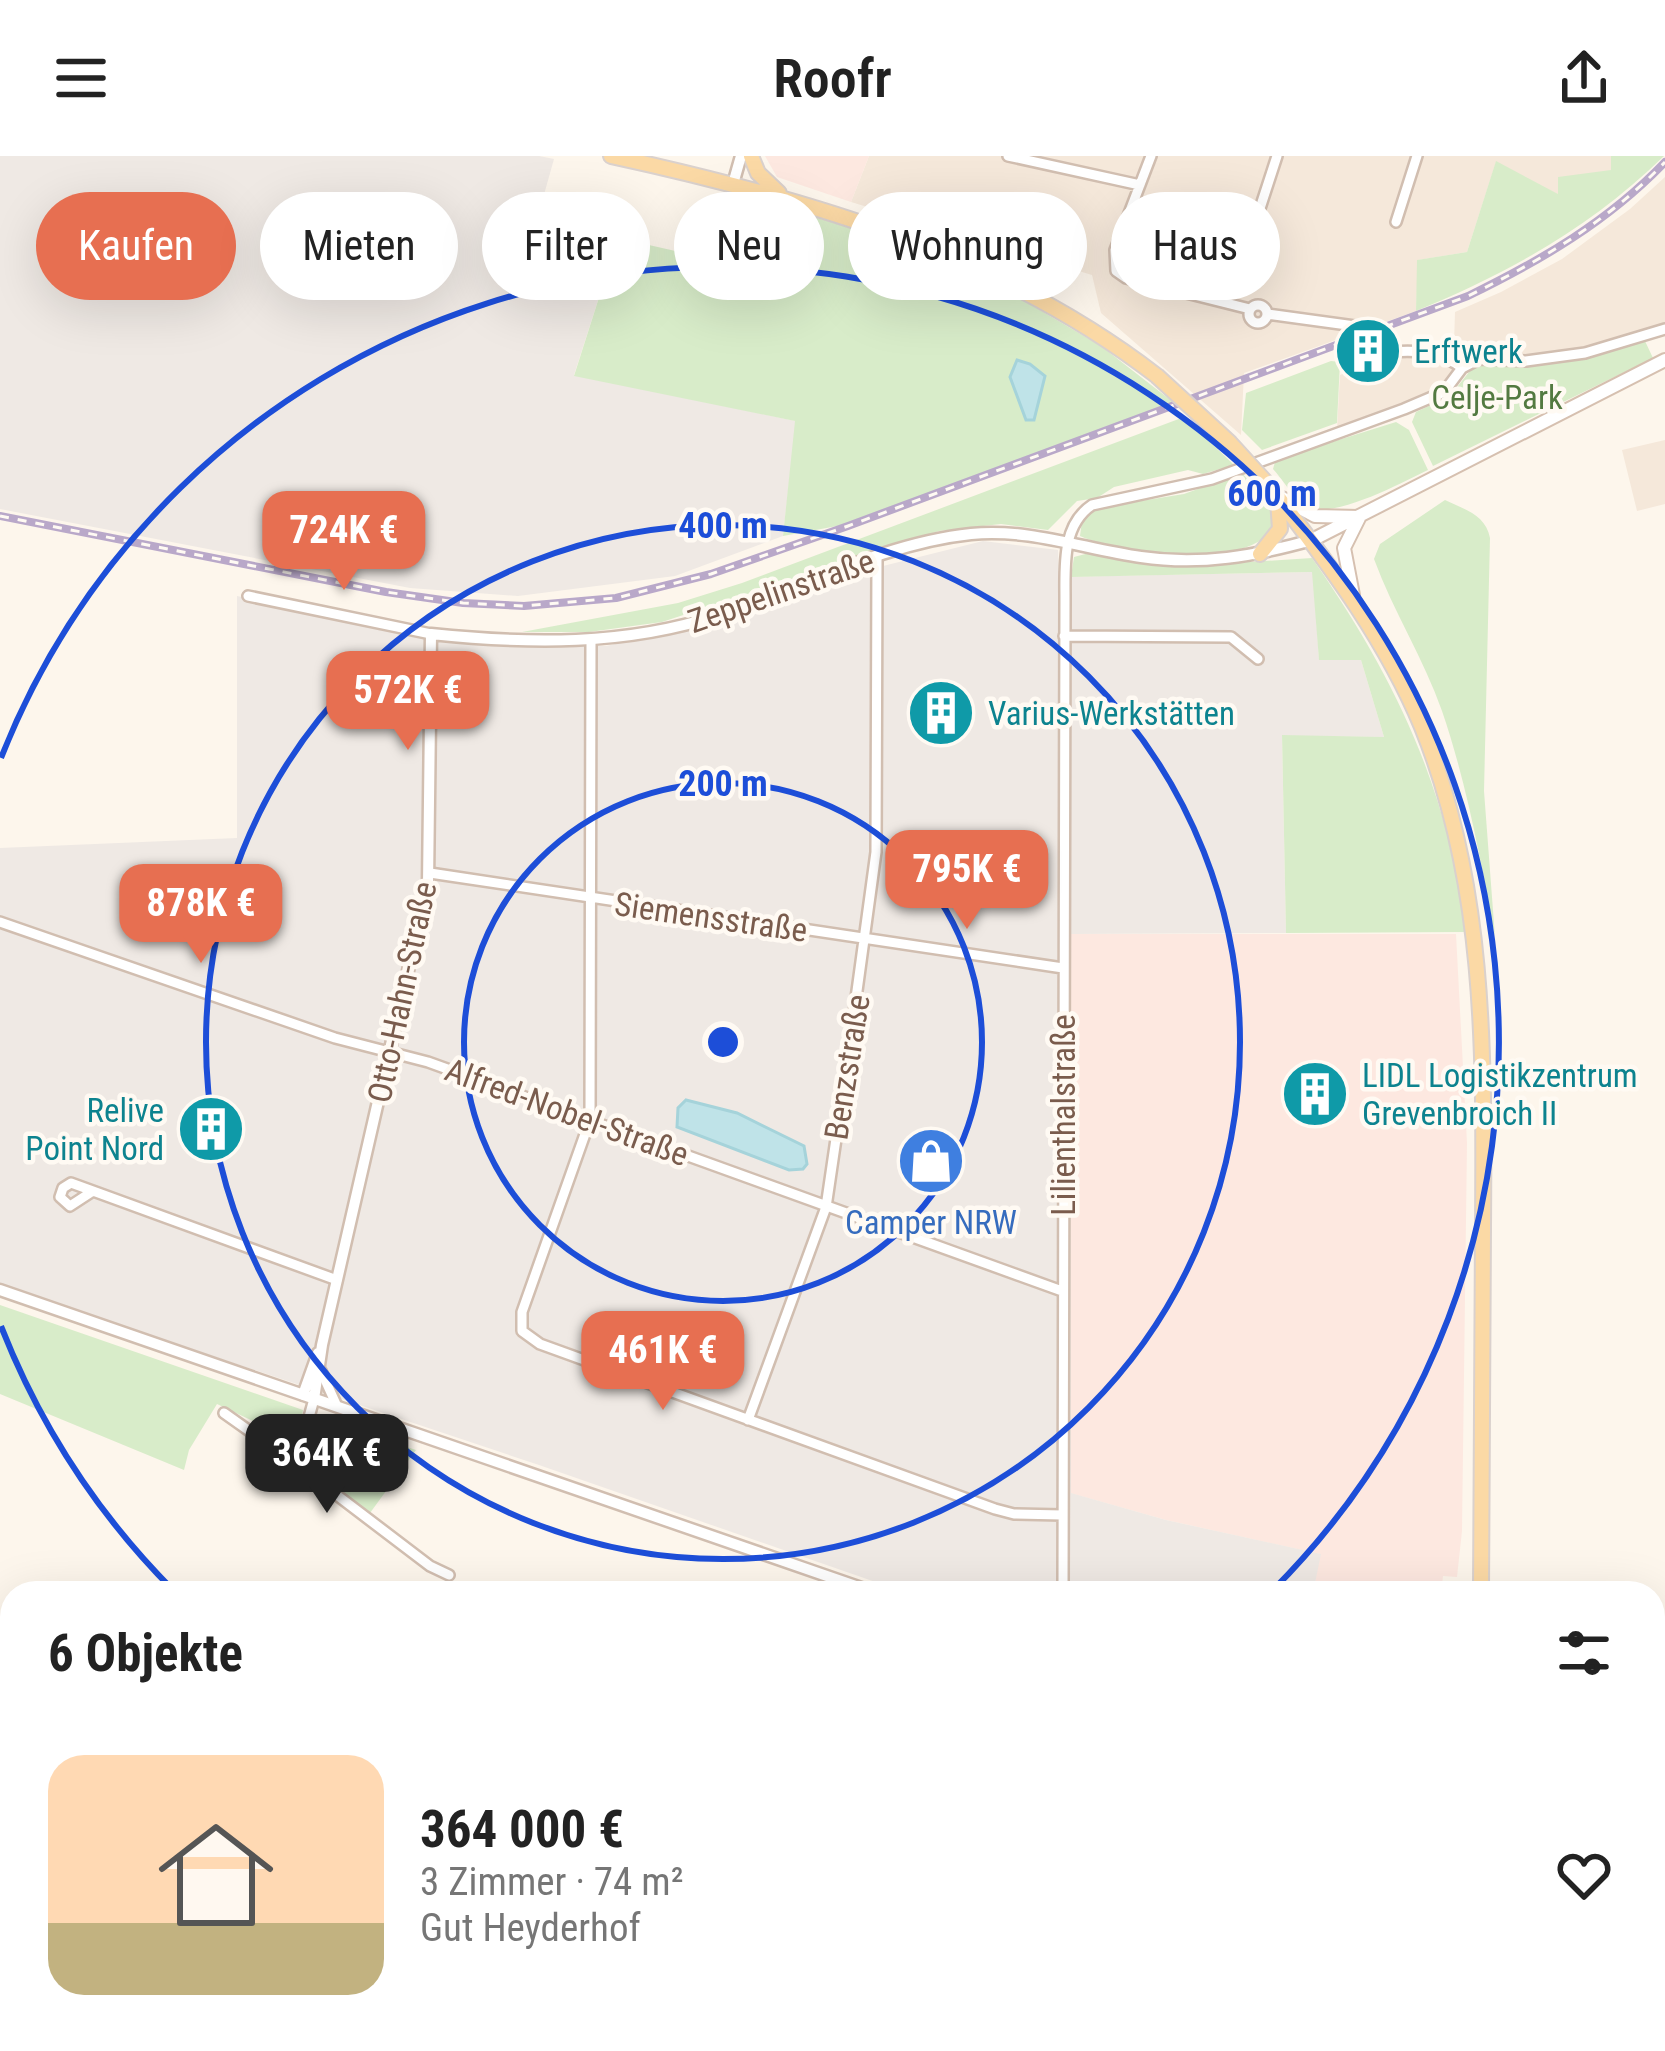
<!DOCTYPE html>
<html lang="de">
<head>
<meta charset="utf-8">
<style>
  :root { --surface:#fff; --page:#f2f2f2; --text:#222; --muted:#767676; --line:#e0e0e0; --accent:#e76f51 }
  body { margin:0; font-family:"Roboto Condensed",sans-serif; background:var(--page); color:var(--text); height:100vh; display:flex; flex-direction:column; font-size:45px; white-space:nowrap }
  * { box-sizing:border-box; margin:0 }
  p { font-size:39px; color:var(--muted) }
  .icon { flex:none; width:66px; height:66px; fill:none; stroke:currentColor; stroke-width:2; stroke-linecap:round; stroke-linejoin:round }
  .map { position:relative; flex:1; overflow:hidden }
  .sheet { position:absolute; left:0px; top:1425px; width:1665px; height:471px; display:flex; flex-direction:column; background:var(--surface); border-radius:36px 36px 0 0; box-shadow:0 12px 48px #0002 }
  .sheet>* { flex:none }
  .top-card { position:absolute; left:36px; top:36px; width:1593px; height:108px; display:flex; gap:24px }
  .price { position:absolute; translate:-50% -102px; padding:0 27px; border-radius:24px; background:var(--accent); color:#fff; font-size:39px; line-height:78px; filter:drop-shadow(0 3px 6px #0008) }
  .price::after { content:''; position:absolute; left:50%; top:72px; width:36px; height:27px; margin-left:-18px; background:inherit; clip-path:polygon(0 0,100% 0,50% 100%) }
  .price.current { background:#222; color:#fff }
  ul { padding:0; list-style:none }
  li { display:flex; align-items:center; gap:36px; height:300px; padding:0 48px }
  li+li { border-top:3px solid var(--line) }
  li span { display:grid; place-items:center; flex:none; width:336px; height:240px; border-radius:36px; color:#555 }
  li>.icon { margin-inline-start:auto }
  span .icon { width:144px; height:144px; fill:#fffc; stroke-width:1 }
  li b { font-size:51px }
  h2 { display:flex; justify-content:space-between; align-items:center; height:144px; padding:0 48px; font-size:51px }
  .chip { padding:0 42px; border-radius:54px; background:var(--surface); box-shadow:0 12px 48px #0002; font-size:42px; line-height:108px }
  .chip.current { background:var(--accent); color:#fff }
  header { display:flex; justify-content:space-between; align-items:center; height:156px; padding:0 48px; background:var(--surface); font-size:54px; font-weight:600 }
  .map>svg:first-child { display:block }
  .residential { fill:#f5e8da }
  .commercial { fill:#fde8e0 }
  .industrial { fill:#efe9e4 }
  .green { fill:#d8ecc9 }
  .water { fill:#bfe3e8; stroke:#a5d3da; stroke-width:3 }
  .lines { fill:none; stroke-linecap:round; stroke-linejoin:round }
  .minor-casing { stroke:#d1beb0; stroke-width:14 }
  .tertiary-casing { stroke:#d1beb0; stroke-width:15 }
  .secondary-casing { stroke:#d6c0b0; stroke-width:16 }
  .primary-casing { stroke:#dad1cd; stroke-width:18 }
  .minor { stroke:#fff; stroke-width:9 }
  .tertiary { stroke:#fff; stroke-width:10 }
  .secondary { stroke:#fff; stroke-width:12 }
  .primary { stroke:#fbd9a5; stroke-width:14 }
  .rail-casing { stroke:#b9a8c9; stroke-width:8 }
  .rail { stroke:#fffaf3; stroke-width:3; stroke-dasharray:9; stroke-linecap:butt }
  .primary-bridge-casing { stroke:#dad1cd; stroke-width:18; stroke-linecap:butt }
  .primary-bridge { stroke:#fbd9a5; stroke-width:14 }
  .ring { fill:none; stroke:#1d4ed8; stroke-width:6 }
  .labels { text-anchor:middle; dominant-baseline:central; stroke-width:9; stroke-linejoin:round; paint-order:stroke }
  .culture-label { font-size:33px; fill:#0d838f; stroke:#fffaf3; text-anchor:start }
  .park-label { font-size:33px; fill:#537a41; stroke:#fffaf3 }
  .street-label { font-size:33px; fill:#7a5c4d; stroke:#fffaf3 }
  .shop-label { font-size:33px; fill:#366cbe; stroke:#fffaf3 }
  .centre { fill:#1d4ed8; stroke:#fffaf3; stroke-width:6 }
  .ring-label { font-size:36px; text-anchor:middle; font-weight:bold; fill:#1d4ed8; stroke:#fffaf3; stroke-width:9; stroke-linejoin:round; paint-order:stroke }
</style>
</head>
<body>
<header><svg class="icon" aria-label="menu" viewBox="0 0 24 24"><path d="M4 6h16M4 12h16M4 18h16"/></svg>Roofr<svg class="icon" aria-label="share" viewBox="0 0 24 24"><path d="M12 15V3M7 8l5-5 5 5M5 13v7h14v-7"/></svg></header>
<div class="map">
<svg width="1665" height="1895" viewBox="0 0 1665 1895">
  <rect width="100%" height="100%" fill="#fdf6ec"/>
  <path class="residential" d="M869,0H1611V14L1559,39L1496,6L1467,96L1418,104L1416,155L1244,217L1241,279L1101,157L1092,119L851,46Z
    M1665,21V177L1523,201L1479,200L1437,235L1337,273L1340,219L1395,197L1454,188L1455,156L1501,136L1562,103L1630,53Z
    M1665,284V348L1637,355L1622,294Z"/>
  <path class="commercial" d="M765,0H869L851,46L777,21Z
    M1070,778H1456L1467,987L1462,1375L1457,1421L1443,1420L1441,1437H1313L1320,1398L1166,1364L1070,1337Z"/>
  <path class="industrial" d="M0,0H539L554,3L538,60L618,82L574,219L796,265L783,380L675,420L518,440L410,432L0,353Z
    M983,385L1058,394L1059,421L1313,416L1319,503L1361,504L1384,581L1282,580L1286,777L1071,778V1337L1166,1364L1321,1398L1313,1437H907L539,1309L0,1129V692L237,682V440L463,487L606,490L700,470L839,421Z"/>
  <path class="green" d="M1611,0H1664C1591,71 1509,117 1416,155L1417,104L1467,96L1496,5L1558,38V21L1611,14Z
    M786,53C837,67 886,82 934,102C958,112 978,131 1004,133L1101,190L1173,246L859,366L783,380L795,265L574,220L618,82L768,116L781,59Z
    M1644,183L1653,202L1433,310L1412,266L1416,256L1450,240L1473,211L1483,205C1537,214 1593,202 1644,183Z
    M1331,205L1340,206L1337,267L1262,294L1242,274L1246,237Z
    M1184,261L1233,308L1230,310L1203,318L1188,314L1114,331L1097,342L1077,345L1048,374L1001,368L939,375L662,466L589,476H522L678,447L742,427Z
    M1396,266L1409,274L1428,314C1403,326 1328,367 1304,349C1292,340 1283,324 1273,313L1275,306L1281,302Z
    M1242,317L1267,346L1273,356L1274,373C1240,415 1125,399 1080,380L1082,365L1097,352L1184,338Z
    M1445,344C1464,353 1486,359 1490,382L1484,635L1495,781C1481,706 1467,628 1442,555C1424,503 1393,455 1374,403L1380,388Z
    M1093,396L1168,411L1312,402C1396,523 1446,629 1467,776L1286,777L1282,579L1384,581L1361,504H1319L1312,416L1071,421L1074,401Z
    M0,1149L303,1254L296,1297L292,1300L278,1293L280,1278L217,1248L189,1294L184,1314L0,1238Z
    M315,1260L416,1294L370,1357L301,1306Z"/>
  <path class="water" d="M1017,204L1030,208L1045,220L1034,264H1026L1010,221Z
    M686,944L737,957L804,990L807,1008L803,1013L789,1014L677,971L678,952Z"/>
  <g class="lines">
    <g class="minor-casing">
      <path id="minor" d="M1008,0L1140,29
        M1151,0L1115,94L1116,115L1126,122L1250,153
        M1396,66L1417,0
        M1252,77L1277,0
        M1249 158a9 9 0 1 1 18 0a9 9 0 1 1-18 0Z
        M1267,158L1362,171
        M1383,200C1405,190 1443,197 1462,212L1479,203L1526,205L1585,197L1665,173
        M248,440L431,478
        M1064,480L1231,481L1258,503
        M591,485L590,964L522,1156V1175L540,1188L995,1353L1014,1358L1062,1359
        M430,717L1063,812
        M0,766L335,882L428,906L1062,1135
        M93,1035L70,1050L60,1041L63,1032L71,1027L93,1035L337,1124
        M321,1215L336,1248
        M314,1243L296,1308L430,1410L449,1419
        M224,1257L296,1308
        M748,1264L826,1051L847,908L876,696L877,402
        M1063,1437L1065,442C1065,409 1062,369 1092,349L1212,323L1404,253L1444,236L1462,212"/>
    </g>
    <g class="tertiary-casing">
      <path id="tertiary" d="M733,28L741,0
        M0,1134L876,1437
        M303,1239L318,1197
        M314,1243L322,1189L428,728L431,478C528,488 625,490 719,459C801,432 884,387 971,378C1029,372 1084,393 1141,401C1201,410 1254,400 1312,384
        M1653,1577H1665"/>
    </g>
    <g class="secondary-casing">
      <path id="secondary" d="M1282,342L1315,360L1359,361
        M1312,384L1665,204
        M1353,439L1344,392L1359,362"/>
    </g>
    <g class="primary-casing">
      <path id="primary" d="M611,0C804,42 998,97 1157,220
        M751,0L758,17L779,37
        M1272,333C1329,409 1385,482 1422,571C1487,732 1484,902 1483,1073C1482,1194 1482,1316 1481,1437
        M1260,398L1280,373L1278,344
        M1477,1895V1884"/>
    </g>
    <use href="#minor" class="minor"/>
    <use href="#tertiary" class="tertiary"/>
    <use href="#secondary" class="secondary"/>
    <use href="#primary" class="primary"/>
    <g class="rail-casing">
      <path id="rail" d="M0,360L386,436L463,447L524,450L616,442L711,418L848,370L1468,140C1540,105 1609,65 1665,6"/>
    </g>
    <use href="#rail" class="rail"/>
    <g class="primary-bridge-casing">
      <path id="primary-bridge" d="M1157,220L1230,287L1272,333"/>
    </g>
    <use href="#primary-bridge" class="primary-bridge"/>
  </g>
  <g class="ring">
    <circle cx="723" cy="886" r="259"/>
    <circle cx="723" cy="886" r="517"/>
    <path d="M174 1435A776 776 0 0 1 1 1170M1 602A776 776 0 1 1 1272 1435"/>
  </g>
  <defs>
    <g id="building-disc" transform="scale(3.45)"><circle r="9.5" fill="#0f9aa8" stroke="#fffaf3"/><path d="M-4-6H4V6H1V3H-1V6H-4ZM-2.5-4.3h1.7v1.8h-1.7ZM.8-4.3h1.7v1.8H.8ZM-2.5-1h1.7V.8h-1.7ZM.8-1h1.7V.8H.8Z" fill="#fff"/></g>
    <g id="shop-disc" transform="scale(3.45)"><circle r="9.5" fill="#3f7fe0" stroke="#fffaf3"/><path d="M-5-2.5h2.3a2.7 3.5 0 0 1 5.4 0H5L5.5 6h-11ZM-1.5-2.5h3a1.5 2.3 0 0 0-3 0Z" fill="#fff"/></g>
  </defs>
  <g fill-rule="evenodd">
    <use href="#building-disc" x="1368" y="195"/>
    <use href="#building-disc" x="941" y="557"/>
    <use href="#building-disc" x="1315" y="938"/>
    <use href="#building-disc" x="211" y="973"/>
    <use href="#shop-disc" x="931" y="1005"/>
  </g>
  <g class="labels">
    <g class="culture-label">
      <text x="1414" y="195">Erftwerk</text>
      <text x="988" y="557">Varius-Werkstätten</text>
      <text x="1362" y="919">LIDL Logistikzentrum<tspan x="1362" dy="38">Grevenbroich II</tspan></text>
      <text x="164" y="954" text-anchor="end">Relive<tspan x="164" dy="38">Point Nord</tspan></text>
    </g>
    <g class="park-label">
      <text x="1497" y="241">Celje-Park</text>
    </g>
    <g class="street-label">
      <text transform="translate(781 435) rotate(-19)">Zeppelinstraße</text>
      <text transform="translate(711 761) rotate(8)">Siemensstraße</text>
      <text transform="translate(402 836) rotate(-78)">Otto-Hahn-Straße</text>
      <text transform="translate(847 911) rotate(-81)">Benzstraße</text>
      <text transform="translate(567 956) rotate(20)">Alfred-Nobel-Straße</text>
      <text transform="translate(1063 959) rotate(-90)">Lilienthalstraße</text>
    </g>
    <g class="shop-label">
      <text x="931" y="1066">Camper NRW</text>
    </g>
  </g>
  <circle cx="723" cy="886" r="18" class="centre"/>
  <g class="ring-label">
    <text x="1272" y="350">600 m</text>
    <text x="723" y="382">400 m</text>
    <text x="723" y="640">200 m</text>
  </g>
</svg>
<b class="price" style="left:344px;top:437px">724K €</b>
<b class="price" style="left:408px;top:597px">572K €</b>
<b class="price" style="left:967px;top:776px">795K €</b>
<b class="price" style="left:201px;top:810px">878K €</b>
<b class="price" style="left:663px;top:1257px">461K €</b>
<b class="price current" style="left:327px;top:1360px">364K €</b>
<div class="top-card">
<a class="chip current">Kaufen</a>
<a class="chip">Mieten</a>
<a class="chip">Filter</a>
<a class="chip">Neu</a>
<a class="chip">Wohnung</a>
<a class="chip">Haus</a>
</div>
<section class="sheet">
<h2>6 Objekte<svg class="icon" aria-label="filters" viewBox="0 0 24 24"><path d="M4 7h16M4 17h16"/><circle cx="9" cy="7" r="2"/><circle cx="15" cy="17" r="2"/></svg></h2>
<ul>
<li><span style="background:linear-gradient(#ffd9b3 70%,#c2b280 0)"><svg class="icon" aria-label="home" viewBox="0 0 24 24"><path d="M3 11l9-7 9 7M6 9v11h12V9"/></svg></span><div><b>364 000 €</b><p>3 Zimmer · 74 m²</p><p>Gut Heyderhof</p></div><svg class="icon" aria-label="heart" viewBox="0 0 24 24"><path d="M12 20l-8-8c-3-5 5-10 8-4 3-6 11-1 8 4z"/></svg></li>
</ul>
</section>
</div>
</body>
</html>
